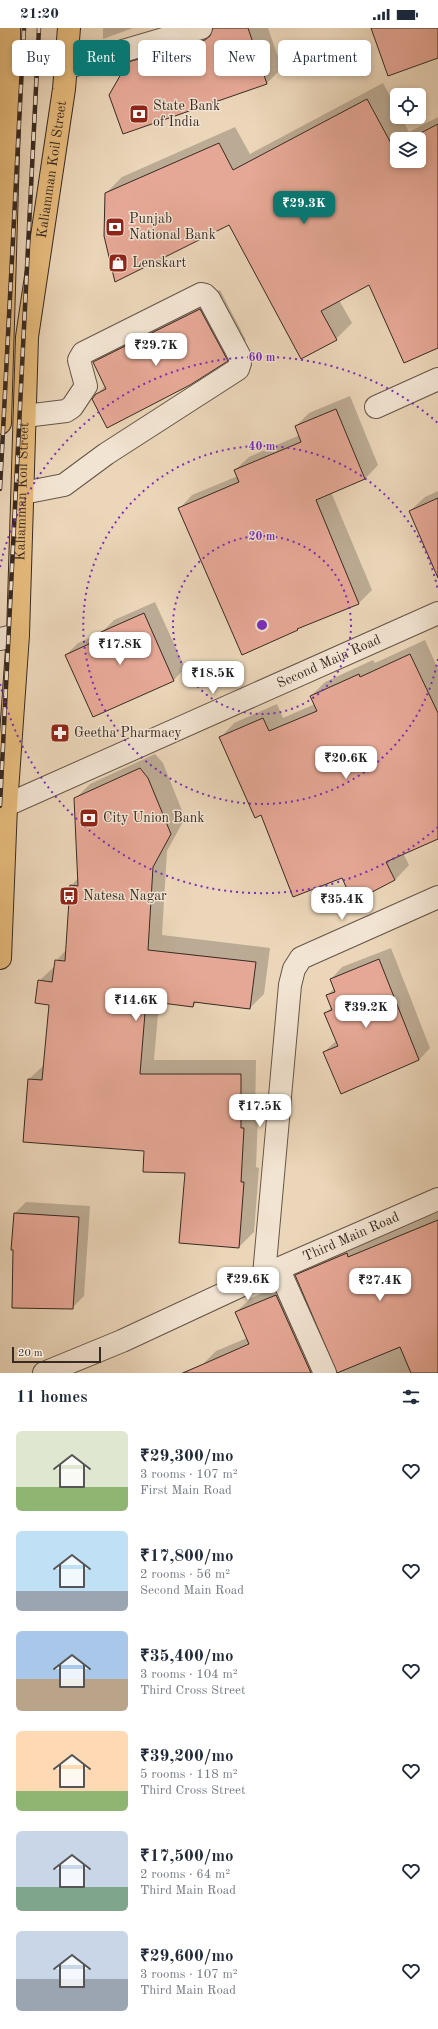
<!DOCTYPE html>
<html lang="en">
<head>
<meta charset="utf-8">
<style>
  :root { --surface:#fff; --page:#f6f6f7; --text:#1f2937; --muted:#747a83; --accent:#0f766e }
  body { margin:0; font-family:"Old Standard TT",serif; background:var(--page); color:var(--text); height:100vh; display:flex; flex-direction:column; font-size:15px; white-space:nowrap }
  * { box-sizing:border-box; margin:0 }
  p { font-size:13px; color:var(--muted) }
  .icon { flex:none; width:22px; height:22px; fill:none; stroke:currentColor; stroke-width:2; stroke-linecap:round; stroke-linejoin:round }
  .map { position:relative; height:1345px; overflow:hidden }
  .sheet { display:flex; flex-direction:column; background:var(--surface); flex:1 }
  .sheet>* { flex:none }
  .banner { position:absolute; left:12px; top:12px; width:414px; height:36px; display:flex; gap:8px }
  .fabs { position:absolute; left:390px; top:60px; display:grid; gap:8px }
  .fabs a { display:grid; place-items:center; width:36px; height:36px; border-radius:6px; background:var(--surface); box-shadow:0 2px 6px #0003; font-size:20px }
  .scale { position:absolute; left:12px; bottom:10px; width:89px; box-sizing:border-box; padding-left:4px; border:2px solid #382a22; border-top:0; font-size:11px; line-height:14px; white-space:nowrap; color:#382a22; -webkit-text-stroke:3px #f2e4d2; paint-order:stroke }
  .price { position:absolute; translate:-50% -34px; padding:0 9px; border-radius:8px; background:#fff; color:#222; font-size:13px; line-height:26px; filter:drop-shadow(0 1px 2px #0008) }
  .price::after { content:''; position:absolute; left:50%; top:24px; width:12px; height:9px; margin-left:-6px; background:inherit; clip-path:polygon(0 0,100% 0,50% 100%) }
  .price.selected { background:var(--accent); color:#fff }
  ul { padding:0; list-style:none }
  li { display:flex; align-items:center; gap:12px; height:100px; padding:0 16px }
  li span { display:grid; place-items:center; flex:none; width:112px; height:80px; border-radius:6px; color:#555 }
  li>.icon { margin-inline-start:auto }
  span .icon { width:48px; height:48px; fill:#fffc; stroke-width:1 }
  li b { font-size:17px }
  h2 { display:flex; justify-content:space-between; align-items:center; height:48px; padding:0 16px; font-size:17px }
  .tag { padding:0 14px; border-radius:6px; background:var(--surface); box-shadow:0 2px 6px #0003; font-size:14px; line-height:36px }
  .tag.selected { background:var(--accent); color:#fff }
  .status { display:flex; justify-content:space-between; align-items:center; height:28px; padding:0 20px; background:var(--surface); direction:ltr }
  .status svg { height:11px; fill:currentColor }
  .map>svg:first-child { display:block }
  .shadow { fill:#0003; fill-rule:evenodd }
  .building { fill:#e6a896; stroke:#382a22 }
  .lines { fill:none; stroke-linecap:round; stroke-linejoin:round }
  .minor-casing { stroke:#655548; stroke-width:24 }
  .major-casing { stroke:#382a22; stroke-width:24 }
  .minor { stroke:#f2e4d2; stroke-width:22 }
  .major { stroke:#e6bb7c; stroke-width:22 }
  .rail-casing { stroke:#382a22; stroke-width:4.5 }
  .rail { stroke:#f2e4d2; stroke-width:3; stroke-dasharray:9; stroke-linecap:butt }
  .ring { fill:none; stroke:#7b2cbf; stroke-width:2; stroke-dasharray:2 4 }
  .labels { text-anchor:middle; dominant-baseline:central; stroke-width:3; stroke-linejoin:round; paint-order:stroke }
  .poi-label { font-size:14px; fill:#382a22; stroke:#f2e4d2; text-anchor:start }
  .street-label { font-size:14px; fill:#382a22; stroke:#f2e4d2 }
  .centre { fill:#7b2cbf; stroke:#f2e4d2; stroke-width:2 }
  .ring-label { font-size:12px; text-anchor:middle; font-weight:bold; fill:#7b2cbf; stroke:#f2e4d2; stroke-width:3; stroke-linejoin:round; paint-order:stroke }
</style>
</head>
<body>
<div class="status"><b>21:20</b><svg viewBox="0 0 49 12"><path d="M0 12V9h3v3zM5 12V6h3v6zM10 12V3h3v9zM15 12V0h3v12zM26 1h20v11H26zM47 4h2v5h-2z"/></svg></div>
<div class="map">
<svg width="438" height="1345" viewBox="0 0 438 1345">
  <rect width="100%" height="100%" fill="#ebd6b9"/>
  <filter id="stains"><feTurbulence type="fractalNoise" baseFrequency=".005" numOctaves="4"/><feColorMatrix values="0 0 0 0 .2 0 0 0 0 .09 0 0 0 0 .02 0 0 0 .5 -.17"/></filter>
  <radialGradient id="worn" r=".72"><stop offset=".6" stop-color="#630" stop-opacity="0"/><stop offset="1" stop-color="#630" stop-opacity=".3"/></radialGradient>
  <path class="shadow" d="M103,0H133L103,11Z
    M211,0H268L282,40L267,55L124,105L129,35L145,19Z
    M383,55L397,81V89H401L409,104L438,89V318L369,256L339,272L352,295L336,311L230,196L106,165L122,149L235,99L250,126ZM397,111H419V133H397Z
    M220,262L246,312L227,331L97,366L105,358L94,334L113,315Z
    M350,368L378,437L365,451L331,464L372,562L359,575L301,598L297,602L179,481L192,467L238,448L235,442L249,429L300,407L296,398L309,385Z
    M438,463V547L410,483L425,469Z
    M155,574L185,640L174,652L93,688L66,627L78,615L102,604L114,592Z
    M425,612L438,641V811L403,825L409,837L395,852L354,872L342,849L262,785L220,710L234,695L277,676L283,690L315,676L311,668L325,654L373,632L375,635Z
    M155,726L163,735L185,790L167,823L162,907L270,920L264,966L250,980L197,974L193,978L159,974L154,1032H256L255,1085L258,1086L256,1139L259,1140L254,1204L239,1219L186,1144L29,1051L44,1037L50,976L39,953L55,938L56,933L66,922L71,858L78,850L75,771L90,756Z
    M391,920L430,1020L419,1032L324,1024L337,1012L325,985L332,979L327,967L335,960L331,951L342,939Z
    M26,1174L90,1178L84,1268L72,1280L15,1185Z
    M438,1184V1345H180L203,1336L216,1323L247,1310L236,1284L251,1270L291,1253L333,1341L338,1343L296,1247L311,1233L363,1215Z"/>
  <path class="building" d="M213,0H248L267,56L123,106L109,67L128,34L205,12L210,8Z
    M371,0H438V30L388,48Z
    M367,71L393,119L397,117V133H419V111H409L438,96V320L404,335L369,257L321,283L337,312L301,331L229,197L115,254L104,208L105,165L219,115L233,142Z
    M200,281L228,333L190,357L107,400L92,371L96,366L106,361L93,334Z
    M336,381L365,451L316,472L359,576L297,601L298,602L242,627L178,480L239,454L234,442L301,414L295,398Z
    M438,470V550L409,483Z
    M144,585L174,653L93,689L65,627L104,609L101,604Z
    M410,626L438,685V811L386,834L395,852L353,874L342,850L293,869L261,787L255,790L219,709L263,690L269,703L317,683L310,668L359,646L360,649Z
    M140,740L148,750L171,806L153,839L148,922L256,934L250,981L194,974L193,979L146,973L140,1046H241V1100H244L241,1154H244L239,1220L179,1215L185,1145L143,1144L144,1123L23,1114L28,1051L42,1052L49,977L35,975L38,952L52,954L55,932L65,933L70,857L78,858L74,770Z
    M379,931L419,1032L341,1066L323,1024L338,1018L324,985L332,982L326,967L335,964L330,951Z
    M14,1185L79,1189L73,1281L12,1280L13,1222H11Z
    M438,1192V1345H411L400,1319L337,1345L295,1247L347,1225L348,1229Z
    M276,1267L311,1345H183L249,1316L235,1284Z"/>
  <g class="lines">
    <g class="minor-casing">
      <g id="minor">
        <path d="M65,40L201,0"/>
        <path d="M376,379L438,351"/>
        <path d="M23,465L64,457L106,426L238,341L240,335V329L209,271L205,267L201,266L83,325L79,332L86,358L72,379L66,383L25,388"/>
        <path d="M0,611L18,607"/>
        <path id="s1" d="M0,780L438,585"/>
        <path d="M279,1242L325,1345"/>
        <path d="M264,1247L290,957L294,941L301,930L438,869"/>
        <path id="s2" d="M44,1345L122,1313L264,1247L438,1171"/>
      </g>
    </g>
    <g class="major-casing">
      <g id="major">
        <path d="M0,395L10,58L9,0"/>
        <path id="s3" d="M0,930L6,778L18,607L27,309L64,61L69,0"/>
      </g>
    </g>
    <use href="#minor" class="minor"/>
    <use href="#major" class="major"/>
    <g class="rail-casing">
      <path id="rail" d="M0,461L24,0
        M0,778L39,0"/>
    </g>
    <use href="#rail" class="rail"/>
  </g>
  <g class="ring">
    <circle cx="262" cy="597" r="89"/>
    <path d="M438 631A179 179 0 1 1 438 563"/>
    <path d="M438 799A268 268 0 0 1 0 655M0 539A268 268 0 0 1 438 395"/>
  </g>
  <defs>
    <g id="bank-square" transform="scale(1)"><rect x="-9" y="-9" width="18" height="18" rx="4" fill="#8f2418" stroke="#f2e4d2"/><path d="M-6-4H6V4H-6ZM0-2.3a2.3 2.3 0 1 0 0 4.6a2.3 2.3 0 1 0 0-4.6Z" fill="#fff"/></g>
    <g id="shop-square" transform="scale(1)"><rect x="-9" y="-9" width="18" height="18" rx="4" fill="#8f2418" stroke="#f2e4d2"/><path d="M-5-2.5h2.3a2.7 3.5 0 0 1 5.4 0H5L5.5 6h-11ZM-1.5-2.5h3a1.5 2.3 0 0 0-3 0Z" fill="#fff"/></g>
    <g id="pharmacy-square" transform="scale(1)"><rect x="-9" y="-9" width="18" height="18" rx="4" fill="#8f2418" stroke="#f2e4d2"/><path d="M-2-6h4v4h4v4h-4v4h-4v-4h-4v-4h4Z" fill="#fff"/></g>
    <g id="bus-square" transform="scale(1)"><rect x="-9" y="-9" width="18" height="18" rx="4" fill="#8f2418" stroke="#f2e4d2"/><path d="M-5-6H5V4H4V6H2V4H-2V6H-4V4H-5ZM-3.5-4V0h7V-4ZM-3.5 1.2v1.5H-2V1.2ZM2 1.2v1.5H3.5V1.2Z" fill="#fff"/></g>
  </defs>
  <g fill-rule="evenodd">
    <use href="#bank-square" x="139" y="86"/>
    <use href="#bank-square" x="115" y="199"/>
    <use href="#shop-square" x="118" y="235"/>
    <use href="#pharmacy-square" x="60" y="705"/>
    <use href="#bank-square" x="89" y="790"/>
    <use href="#bus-square" x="69" y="868"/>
  </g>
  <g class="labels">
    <g class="poi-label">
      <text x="153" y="78">State Bank<tspan x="153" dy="16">of India</tspan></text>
      <text x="129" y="191">Punjab<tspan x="129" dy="16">National Bank</tspan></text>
      <text x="132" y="235">Lenskart</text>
      <text x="74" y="705">Geetha Pharmacy</text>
      <text x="103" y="790">City Union Bank</text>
      <text x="83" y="868">Natesa Nagar</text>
    </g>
    <g class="street-label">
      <text stroke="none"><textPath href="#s3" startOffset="791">Kaliamman Koil Street</textPath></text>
      <text stroke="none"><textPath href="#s3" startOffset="467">Kaliamman Koil Street</textPath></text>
      <text stroke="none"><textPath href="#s1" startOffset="360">Second Main Road</textPath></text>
      <text stroke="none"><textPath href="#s2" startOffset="336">Third Main Road</textPath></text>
    </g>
  </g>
  <circle cx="262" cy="597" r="6" class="centre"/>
  <g class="ring-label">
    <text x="262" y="333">60 m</text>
    <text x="262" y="422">40 m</text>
    <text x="262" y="512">20 m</text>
  </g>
  <rect width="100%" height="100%" filter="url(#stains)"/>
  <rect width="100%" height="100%" fill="url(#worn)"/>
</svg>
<div class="fabs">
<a><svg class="icon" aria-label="locate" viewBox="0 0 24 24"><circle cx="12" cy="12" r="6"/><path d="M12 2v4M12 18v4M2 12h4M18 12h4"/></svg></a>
<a><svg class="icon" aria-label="layers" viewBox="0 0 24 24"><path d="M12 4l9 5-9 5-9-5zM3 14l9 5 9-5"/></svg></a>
</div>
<div class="scale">20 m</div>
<b class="price selected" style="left:304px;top:197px">₹29.3K</b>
<b class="price" style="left:156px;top:339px">₹29.7K</b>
<b class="price" style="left:120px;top:638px">₹17.8K</b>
<b class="price" style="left:213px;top:667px">₹18.5K</b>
<b class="price" style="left:346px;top:752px">₹20.6K</b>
<b class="price" style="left:342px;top:893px">₹35.4K</b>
<b class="price" style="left:136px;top:994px">₹14.6K</b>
<b class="price" style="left:366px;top:1001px">₹39.2K</b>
<b class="price" style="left:260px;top:1100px">₹17.5K</b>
<b class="price" style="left:248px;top:1273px">₹29.6K</b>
<b class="price" style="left:380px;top:1274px">₹27.4K</b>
<div class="banner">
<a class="tag">Buy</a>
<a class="tag selected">Rent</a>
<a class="tag">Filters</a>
<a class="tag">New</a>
<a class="tag">Apartment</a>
</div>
</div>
<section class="sheet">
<h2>11 homes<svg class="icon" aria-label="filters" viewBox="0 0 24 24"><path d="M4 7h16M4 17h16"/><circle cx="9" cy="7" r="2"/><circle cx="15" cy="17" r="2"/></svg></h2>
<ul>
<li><span style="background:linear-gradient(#dfe7d0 70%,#8fb573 0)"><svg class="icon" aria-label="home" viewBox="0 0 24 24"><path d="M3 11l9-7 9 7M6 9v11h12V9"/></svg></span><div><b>₹29,300/mo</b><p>3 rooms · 107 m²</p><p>First Main Road</p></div><svg class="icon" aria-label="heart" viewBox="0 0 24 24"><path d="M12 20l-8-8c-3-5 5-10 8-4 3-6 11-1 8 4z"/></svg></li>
<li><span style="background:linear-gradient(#bfe0f5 75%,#9aa5b1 0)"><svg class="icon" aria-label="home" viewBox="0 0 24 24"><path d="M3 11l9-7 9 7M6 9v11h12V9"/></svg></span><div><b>₹17,800/mo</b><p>2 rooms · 56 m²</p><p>Second Main Road</p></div><svg class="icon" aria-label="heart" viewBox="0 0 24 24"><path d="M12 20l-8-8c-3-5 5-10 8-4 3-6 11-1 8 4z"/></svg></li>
<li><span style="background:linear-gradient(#a9c7e8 60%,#b9a48a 0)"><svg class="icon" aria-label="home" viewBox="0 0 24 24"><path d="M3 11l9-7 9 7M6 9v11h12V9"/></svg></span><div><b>₹35,400/mo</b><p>3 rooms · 104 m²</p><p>Third Cross Street</p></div><svg class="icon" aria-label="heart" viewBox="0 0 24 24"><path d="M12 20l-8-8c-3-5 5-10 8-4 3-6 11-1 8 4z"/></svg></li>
<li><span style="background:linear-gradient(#ffd9b3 75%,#8fb573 0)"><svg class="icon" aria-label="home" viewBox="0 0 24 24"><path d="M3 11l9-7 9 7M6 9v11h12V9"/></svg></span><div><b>₹39,200/mo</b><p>5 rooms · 118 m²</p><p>Third Cross Street</p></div><svg class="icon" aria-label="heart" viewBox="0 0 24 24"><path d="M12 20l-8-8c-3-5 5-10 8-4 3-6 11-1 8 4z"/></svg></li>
<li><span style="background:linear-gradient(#c9d6e8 70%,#7fa58c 0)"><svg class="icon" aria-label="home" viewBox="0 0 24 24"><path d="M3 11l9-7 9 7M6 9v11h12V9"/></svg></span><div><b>₹17,500/mo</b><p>2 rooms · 64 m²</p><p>Third Main Road</p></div><svg class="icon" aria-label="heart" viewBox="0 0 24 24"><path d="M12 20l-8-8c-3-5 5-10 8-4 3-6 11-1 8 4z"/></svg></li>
<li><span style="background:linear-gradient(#c9d6e8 60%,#9aa5b1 0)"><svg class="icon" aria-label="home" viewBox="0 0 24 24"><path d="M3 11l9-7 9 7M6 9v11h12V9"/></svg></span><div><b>₹29,600/mo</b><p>3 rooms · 107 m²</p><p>Third Main Road</p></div><svg class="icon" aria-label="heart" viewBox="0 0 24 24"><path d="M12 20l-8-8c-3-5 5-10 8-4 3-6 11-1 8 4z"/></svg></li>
</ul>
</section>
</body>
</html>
